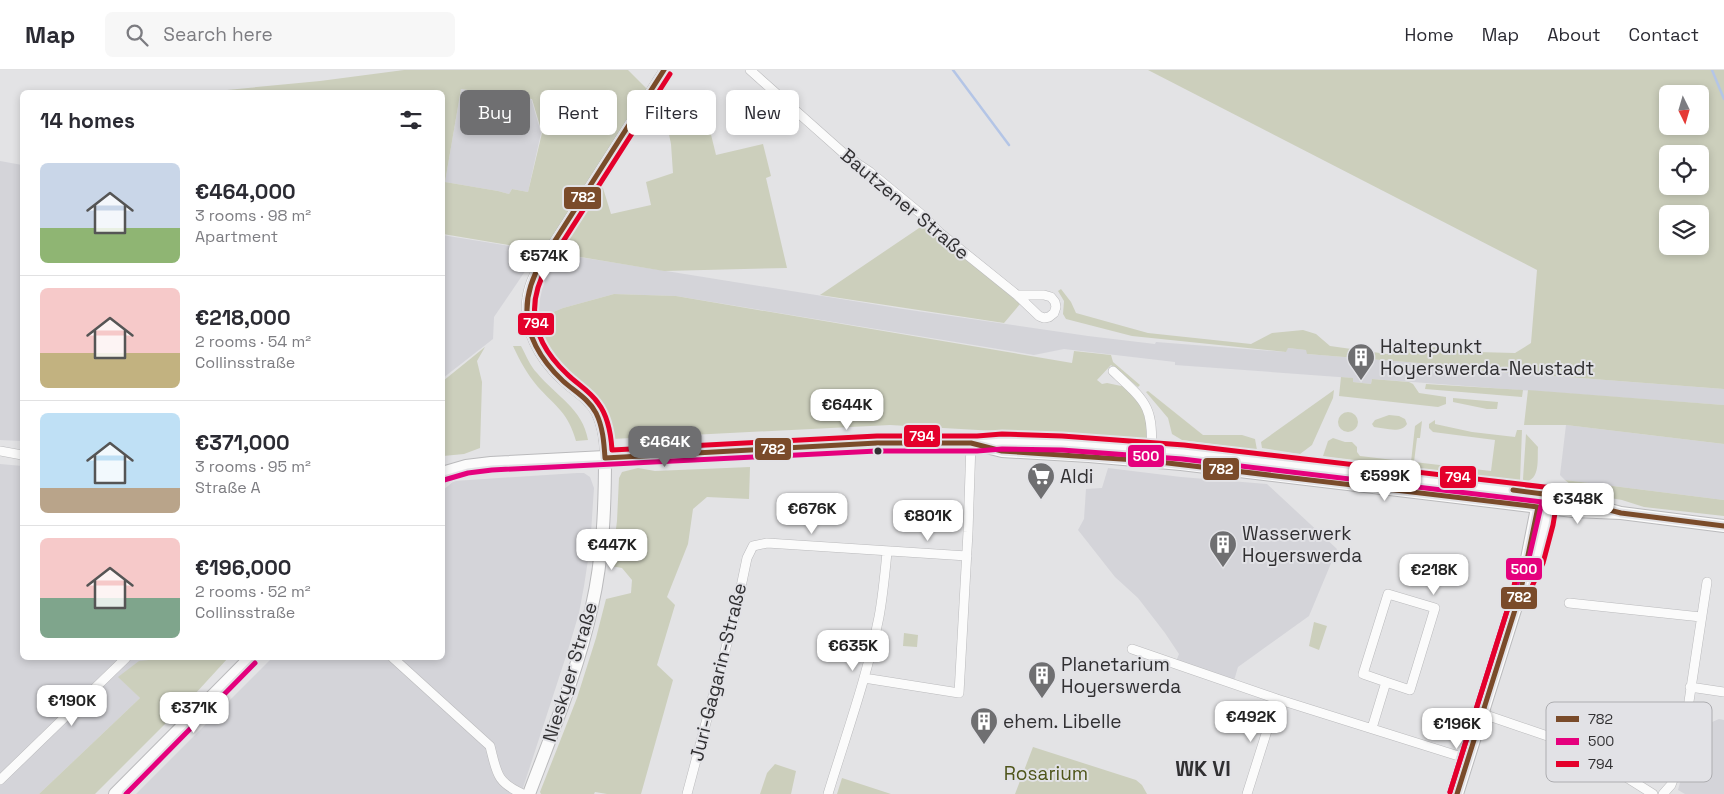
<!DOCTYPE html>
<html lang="en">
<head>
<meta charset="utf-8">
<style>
  :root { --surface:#fff; --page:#f7f7f7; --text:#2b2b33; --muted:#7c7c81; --line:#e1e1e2; --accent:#6f6f71 }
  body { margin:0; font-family:"Space Grotesk",sans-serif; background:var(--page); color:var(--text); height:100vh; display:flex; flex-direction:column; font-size:19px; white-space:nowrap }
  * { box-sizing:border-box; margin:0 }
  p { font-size:16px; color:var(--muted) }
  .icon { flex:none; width:28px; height:28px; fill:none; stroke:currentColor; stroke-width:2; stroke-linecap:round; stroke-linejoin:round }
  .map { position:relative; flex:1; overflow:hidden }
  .side { position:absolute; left:20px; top:20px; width:425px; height:570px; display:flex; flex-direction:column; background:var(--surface); border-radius:8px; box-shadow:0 2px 8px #0003 }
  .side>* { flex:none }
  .guide { position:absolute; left:460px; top:20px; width:475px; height:45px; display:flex; gap:10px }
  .needle { width:32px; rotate:175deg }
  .tools { position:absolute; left:1659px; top:15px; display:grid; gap:10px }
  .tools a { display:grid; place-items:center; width:50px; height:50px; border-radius:8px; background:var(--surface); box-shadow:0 2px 8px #0003; font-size:25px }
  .price { position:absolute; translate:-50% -42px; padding:0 11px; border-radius:10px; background:#fff; color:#222; font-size:16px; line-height:32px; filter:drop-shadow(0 1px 2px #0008) }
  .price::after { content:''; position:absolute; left:50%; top:30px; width:15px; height:11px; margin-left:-8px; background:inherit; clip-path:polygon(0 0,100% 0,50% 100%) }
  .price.current { background:var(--accent); color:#fff }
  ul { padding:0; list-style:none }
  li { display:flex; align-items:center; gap:15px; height:125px; padding:0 20px }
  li+li { border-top:1px solid var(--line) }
  li span { display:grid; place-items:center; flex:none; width:140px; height:100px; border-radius:8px; color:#555 }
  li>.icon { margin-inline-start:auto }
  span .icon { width:60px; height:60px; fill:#fffc; stroke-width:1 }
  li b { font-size:21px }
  h2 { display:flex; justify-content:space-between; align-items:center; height:60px; padding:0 20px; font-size:21px }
  .chip { padding:0 18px; border-radius:8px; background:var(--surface); box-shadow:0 2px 8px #0003; font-size:18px; line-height:45px }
  .chip.current { background:var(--accent); color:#fff }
  header { display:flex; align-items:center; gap:30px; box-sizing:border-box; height:70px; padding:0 25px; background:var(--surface); border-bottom:1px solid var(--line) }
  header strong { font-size:24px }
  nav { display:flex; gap:28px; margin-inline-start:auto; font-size:18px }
  .search { width:350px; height:45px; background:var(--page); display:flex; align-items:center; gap:12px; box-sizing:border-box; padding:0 18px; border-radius:8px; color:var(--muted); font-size:19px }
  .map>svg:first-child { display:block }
  .built { fill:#d4d4d9 }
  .green { fill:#cccfbc; fill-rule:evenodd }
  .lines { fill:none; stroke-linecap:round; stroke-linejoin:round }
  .stream { stroke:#b4c5e6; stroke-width:2.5 }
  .street-casing { stroke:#bababc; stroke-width:10 }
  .secondary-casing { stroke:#bababc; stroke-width:14 }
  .street { stroke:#fbfbfb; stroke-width:9 }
  .secondary { stroke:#fbfbfb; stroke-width:12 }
  .bus-1-casing { stroke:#e2e2e6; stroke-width:9 }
  .bus-2-casing { stroke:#e2e2e6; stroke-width:9 }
  .bus-3-casing { stroke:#e2e2e6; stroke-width:9 }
  .bus-1 { stroke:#7a4b2a; stroke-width:5 }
  .bus-2 { stroke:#e5007d; stroke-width:5 }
  .bus-3 { stroke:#e4002b; stroke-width:5 }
  .bus-dot { fill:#313032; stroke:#e2e2e6; stroke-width:2 }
  .labels { text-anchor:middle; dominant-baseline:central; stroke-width:4; stroke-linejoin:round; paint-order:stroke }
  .street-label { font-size:19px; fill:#313032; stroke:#e2e2e6 }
  .poi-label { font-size:19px; fill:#313032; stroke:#e2e2e6; text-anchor:start }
  .park-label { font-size:19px; fill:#4f551a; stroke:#e2e2e6 }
  .quarter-label { font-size:21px; font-weight:bold; fill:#313032; stroke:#e2e2e6 }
  .key { fill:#e2e2e6; stroke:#adadb0; stroke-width:1 }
  .key-label { font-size:14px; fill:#313032 }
  .line-badge { stroke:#e2e2e6; stroke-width:2 }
  .badge-label { font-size:14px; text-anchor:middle; font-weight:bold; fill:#fff }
</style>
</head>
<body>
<header>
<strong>Map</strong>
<div class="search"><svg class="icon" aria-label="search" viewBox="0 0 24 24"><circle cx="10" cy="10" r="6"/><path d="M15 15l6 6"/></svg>Search here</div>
<nav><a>Home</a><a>Map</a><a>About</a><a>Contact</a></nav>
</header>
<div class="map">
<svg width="1724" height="724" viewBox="0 0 1724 724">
  <rect width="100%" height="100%" fill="#e3e3e5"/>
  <path class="built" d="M461,19L531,28L541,63L528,122L512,119L509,124L498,121L445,112Z
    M0,91L22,95V371L0,370Z
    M442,165L903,239L1088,266L1155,274L1156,272L1286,282L1287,278L1307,280V284L1456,296L1462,299L1724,319V335L1372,309L1371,314L1353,312L1352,308L1175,295V292L1064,279L1034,285L676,226L614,224L563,238L534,250L532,230L535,215L544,196L530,194L494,247L493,269L443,308Z
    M1566,355L1724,374V430L1565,410L1560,405Z
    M0,394L22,396V588H168L119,607L140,628L39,724H0Z
    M1108,398L1181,407L1267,414L1337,479L1309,546L1238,597L1233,614L1175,594L1179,584L1165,563L1138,528L1115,507L1078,460L1084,449L1086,419L1102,418Z
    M577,403H584L590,407L594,418L590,477L584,516L579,543L568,580L521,724H136L272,588H442L443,420L454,411Z
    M1719,649L1724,650V724H1685L1678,720L1694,660Z"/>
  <path class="green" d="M404,0H628L650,22L598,102L611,144L651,135L646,112L673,103L671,74L667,55L706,44L716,85L763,74L771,106L766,108L787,198L664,201L443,164L442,22H206L320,11ZM461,19L532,29L542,63L528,122L512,119L509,124L498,121L445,112Z
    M1148,0H1724V319L1462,299L1456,296L1307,284L1306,280L1288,278L1286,282L1132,266L1066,249L1063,244L1064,231L1058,221L1061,219L1071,232L1076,243L1148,263L1251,274L1272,263L1303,260L1316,264L1330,276L1387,284L1422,276L1477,282L1515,283L1531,273L1537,200ZM1668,24H1700V56H1668ZM1668,84H1700V116H1668ZM1668,144H1700V176H1668Z
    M925,154L1020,234L1004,253L820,225Z
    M614,224L676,226L1072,293L1074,281L1111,285L1113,292L1140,315L1138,317L1111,295L1097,310L1102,314L1107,313L1126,317L1144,339L1151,370L890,355L612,369C609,356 607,343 599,332C588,318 566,308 552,292C542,281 538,265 534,250L563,238Z
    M513,276H521C526,285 530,296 537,303C556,326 583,339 588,370L576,371C568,342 556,337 538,317C527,304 520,291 513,276Z
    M485,277L477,291L482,312L480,378L464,384L443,386V311Z
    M1341,307L1353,308V312L1371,314L1372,309L1409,312L1413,314L1419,323L1446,327V334L1438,337L1339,326Z
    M1426,314L1523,320L1522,327L1425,319Z
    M1334,320L1333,328L1312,375L1300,384L1262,378L1261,372Z
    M1528,320L1724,335V374L1566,355H1524Z
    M1148,321L1203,365H1242L1255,369L1257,380L1182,370L1172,364L1168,348L1146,322Z
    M1453,328L1498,332L1497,339H1487L1453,332Z
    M1338 352a10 10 0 1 1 20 0a10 10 0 1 1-20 0Z
    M1389,345L1399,346L1405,349L1407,354C1401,364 1385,358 1374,357L1372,354L1375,350Z
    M1435,350V354L1472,362L1515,367L1517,360H1522L1520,411L1323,386L1328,371L1333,368L1345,372H1352L1357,377V382L1360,386L1411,392L1415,356L1422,351L1420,368H1417L1414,392L1491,401L1495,370L1433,362L1429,358V354Z
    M1526,364L1538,377C1537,389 1541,410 1524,412L1523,409Z
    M750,397L749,429L707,427L693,439L688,474L667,527L675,535L657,595L673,610L641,724H607L595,722L594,724H541L540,722L577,628L596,568L606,529L631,523L632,510L622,498L611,496L617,451L619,408L622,402L638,398L655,401Z
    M1565,410L1724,430V446L1644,437L1622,430L1581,423Z
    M1314,552L1327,556L1319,580L1309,576Z
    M904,563L918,565L917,577L903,576Z
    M168,588H228L195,624L95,724H39L140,628L118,607L139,591Z
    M1033,677L1136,710L1142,715L1147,724H1015Z
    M775,694L796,701L791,724H760L767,703Z
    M842,708L891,724H837Z"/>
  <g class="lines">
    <path class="stream" d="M953,0L1009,75
      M1712,0L1724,29"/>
    <g class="street-casing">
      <path id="street" d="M750,0L849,88L870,102L921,144L940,163L1017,225L1039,246L1044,248L1049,247L1054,243L1056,237L1055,232L1051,227L1044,225H1017
        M1113,301C1146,332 1154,336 1151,384
        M0,381L22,385
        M605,388C604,373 603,357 596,343C588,328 573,321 561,309C539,289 522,258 527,228C529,212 537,199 545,186L664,0
        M1569,533L1701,547
        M1132,579L1277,629L1468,689
        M393,588L490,676C497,703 496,712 523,724
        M864,608L959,623L968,462L971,373
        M1690,617L1724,622
        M1483,644L1565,672L1602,692L1653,724
        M1372,658L1386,612L1410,620L1435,538L1388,524L1363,604L1386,612
        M0,710L126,588
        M687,724L737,536L747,488L753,476L767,473L967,486
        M828,724C846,665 867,607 879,547C883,525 885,503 887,482
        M1247,724L1277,629
        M1663,724L1671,715L1680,691L1707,512"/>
    </g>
    <g class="secondary-casing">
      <path id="secondary" d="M982,376L1002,381L1089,386L1181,394L1573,441L1621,443L1724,456
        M442,403L466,396L491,393L877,373L977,374L1002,371L1062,373L1183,382L1540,423L1574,430L1621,443
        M1527,509C1539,484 1546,457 1551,430
        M115,724L250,588
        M529,724C552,663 578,601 592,536C603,487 605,438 605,388
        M1457,724L1520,524L1539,428"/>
    </g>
    <use href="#street" class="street"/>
    <use href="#secondary" class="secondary"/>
    <g class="bus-1-casing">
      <path id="bus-1" d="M605,388L877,373H971L1002,381L1151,391L1538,437L1520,524L1457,724
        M605,388C604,373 603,357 596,343C589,329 574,321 563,311C526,276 515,236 542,191L664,0
        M1513,420L1551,425L1621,443L1724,456"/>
    </g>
    <g class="bus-2-casing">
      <path id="bus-2" d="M444,410L468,403L492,400L877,381H977L1002,379L1062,380L1182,389L1542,432L1529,488L1513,522L1450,722
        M126,724L255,593"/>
    </g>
    <g class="bus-3-casing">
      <path id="bus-3" d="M670,4L548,195C524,236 533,272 567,304C577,314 590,321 598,333C608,346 611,364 612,380L877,366H977L1002,364L1062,366L1184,375L1553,418L1557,420L1558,425L1553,455L1543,493L1527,527
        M1450,722L1513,522L1517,499"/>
    </g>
    <use href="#bus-1" class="bus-1"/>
    <use href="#bus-2" class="bus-2"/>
    <use href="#bus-3" class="bus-3"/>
  </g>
  <defs>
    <g id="building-pin" transform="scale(1.4375)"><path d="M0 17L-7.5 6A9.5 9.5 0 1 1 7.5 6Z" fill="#6f6f71" stroke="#e2e2e6"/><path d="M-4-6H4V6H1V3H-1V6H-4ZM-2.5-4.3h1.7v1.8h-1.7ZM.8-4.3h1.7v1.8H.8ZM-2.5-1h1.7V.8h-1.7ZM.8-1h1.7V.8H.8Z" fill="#fff"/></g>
    <g id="supermarket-pin" transform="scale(1.4375)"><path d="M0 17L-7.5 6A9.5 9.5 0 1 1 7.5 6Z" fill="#6f6f71" stroke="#e2e2e6"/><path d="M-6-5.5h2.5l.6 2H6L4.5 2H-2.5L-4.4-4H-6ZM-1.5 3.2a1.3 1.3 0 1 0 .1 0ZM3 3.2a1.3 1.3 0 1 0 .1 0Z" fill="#fff"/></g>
  </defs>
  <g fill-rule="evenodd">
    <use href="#building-pin" x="1361" y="287"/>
    <use href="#supermarket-pin" x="1041" y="406"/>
    <use href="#building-pin" x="1223" y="474"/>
    <use href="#building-pin" x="1042" y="605"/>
    <use href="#building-pin" x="984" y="651"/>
  </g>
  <circle class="bus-dot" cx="878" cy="381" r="4.5"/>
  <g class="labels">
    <g class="street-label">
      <text transform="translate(905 134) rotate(40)">Bautzener Straße</text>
      <text transform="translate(570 602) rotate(-73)">Nieskyer Straße</text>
      <text transform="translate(718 602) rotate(-76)">Juri-Gagarin-Straße</text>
    </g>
    <g class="poi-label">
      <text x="1380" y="276">Haltepunkt<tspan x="1380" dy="22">Hoyerswerda-Neustadt</tspan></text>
      <text x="1060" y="406">Aldi</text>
      <text x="1242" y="463">Wasserwerk<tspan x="1242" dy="22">Hoyerswerda</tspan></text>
      <text x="1061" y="594">Planetarium<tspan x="1061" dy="22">Hoyerswerda</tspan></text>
      <text x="1003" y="651">ehem. Libelle</text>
    </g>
    <g class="park-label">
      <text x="1046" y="703">Rosarium</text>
    </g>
    <g class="quarter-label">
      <text x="1203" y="698">WK VI</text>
    </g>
  </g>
  <rect x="1546" y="632" width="166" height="80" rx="8" class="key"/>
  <rect x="1556" y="646" width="23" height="6" fill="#7a4b2a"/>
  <rect x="1556" y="668" width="23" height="7" fill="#e5007d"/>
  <rect x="1556" y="691" width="23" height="6" fill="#e4002b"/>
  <g class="key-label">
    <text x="1588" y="654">782</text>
    <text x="1588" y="676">500</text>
    <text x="1588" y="699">794</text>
  </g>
  <g class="line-badge">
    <rect x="563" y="116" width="39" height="24" rx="5" fill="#7a4b2a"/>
    <rect x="517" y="242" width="38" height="24" rx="5" fill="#e4002b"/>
    <rect x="903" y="354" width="38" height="24" rx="5" fill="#e4002b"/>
    <rect x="754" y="367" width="38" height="24" rx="5" fill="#7a4b2a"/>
    <rect x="1127" y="374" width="38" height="24" rx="5" fill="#e5007d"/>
    <rect x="1202" y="387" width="38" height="24" rx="5" fill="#7a4b2a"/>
    <rect x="1439" y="395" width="38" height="24" rx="5" fill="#e4002b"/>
    <rect x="1505" y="487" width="38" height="24" rx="5" fill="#e5007d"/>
    <rect x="1500" y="516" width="38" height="24" rx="5" fill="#7a4b2a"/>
  </g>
  <g class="badge-label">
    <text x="583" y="132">782</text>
    <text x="536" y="258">794</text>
    <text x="922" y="371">794</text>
    <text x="773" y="384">782</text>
    <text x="1146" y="391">500</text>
    <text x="1221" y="404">782</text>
    <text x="1458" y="412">794</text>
    <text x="1524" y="504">500</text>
    <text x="1519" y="532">782</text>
  </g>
</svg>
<div class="tools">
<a><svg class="needle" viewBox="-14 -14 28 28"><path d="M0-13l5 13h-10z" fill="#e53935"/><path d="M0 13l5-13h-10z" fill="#7c7c81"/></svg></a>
<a><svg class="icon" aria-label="locate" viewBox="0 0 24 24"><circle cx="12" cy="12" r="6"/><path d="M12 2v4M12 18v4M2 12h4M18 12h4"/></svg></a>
<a><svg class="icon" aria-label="layers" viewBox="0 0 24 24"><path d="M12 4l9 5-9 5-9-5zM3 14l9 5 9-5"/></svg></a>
</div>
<b class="price" style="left:544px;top:212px">€574K</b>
<b class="price" style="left:847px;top:361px">€644K</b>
<b class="price current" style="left:665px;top:398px">€464K</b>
<b class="price" style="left:1385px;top:432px">€599K</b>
<b class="price" style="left:1578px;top:455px">€348K</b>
<b class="price" style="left:812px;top:465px">€676K</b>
<b class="price" style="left:928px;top:472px">€801K</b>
<b class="price" style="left:612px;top:501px">€447K</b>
<b class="price" style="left:1434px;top:526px">€218K</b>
<b class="price" style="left:853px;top:602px">€635K</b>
<b class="price" style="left:72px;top:657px">€190K</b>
<b class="price" style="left:194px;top:664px">€371K</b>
<b class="price" style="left:1251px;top:673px">€492K</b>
<b class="price" style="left:1457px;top:680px">€196K</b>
<div class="guide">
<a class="chip current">Buy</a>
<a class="chip">Rent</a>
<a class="chip">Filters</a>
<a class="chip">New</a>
</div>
<section class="side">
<h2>14 homes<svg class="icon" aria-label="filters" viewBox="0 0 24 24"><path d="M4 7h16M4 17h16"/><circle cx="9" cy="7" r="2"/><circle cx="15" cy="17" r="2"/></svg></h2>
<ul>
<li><span style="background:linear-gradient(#c9d6e8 65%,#8fb573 0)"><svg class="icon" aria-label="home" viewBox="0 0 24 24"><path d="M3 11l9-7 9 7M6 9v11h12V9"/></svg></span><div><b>€464,000</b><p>3 rooms · 98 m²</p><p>Apartment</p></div></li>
<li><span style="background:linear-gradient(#f6c9c9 65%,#c2b280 0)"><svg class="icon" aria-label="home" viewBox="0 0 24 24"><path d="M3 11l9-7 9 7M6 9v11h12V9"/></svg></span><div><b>€218,000</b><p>2 rooms · 54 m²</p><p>Collinsstraße</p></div></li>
<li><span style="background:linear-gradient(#bfe0f5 75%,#b9a48a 0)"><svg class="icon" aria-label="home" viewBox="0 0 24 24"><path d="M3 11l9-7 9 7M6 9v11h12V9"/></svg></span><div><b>€371,000</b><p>3 rooms · 95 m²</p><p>Straße A</p></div></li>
<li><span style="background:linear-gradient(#f6c9c9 60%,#7fa58c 0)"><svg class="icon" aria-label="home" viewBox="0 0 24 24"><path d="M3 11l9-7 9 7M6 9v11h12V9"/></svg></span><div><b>€196,000</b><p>2 rooms · 52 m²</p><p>Collinsstraße</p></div></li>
</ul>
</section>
</div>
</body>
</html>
